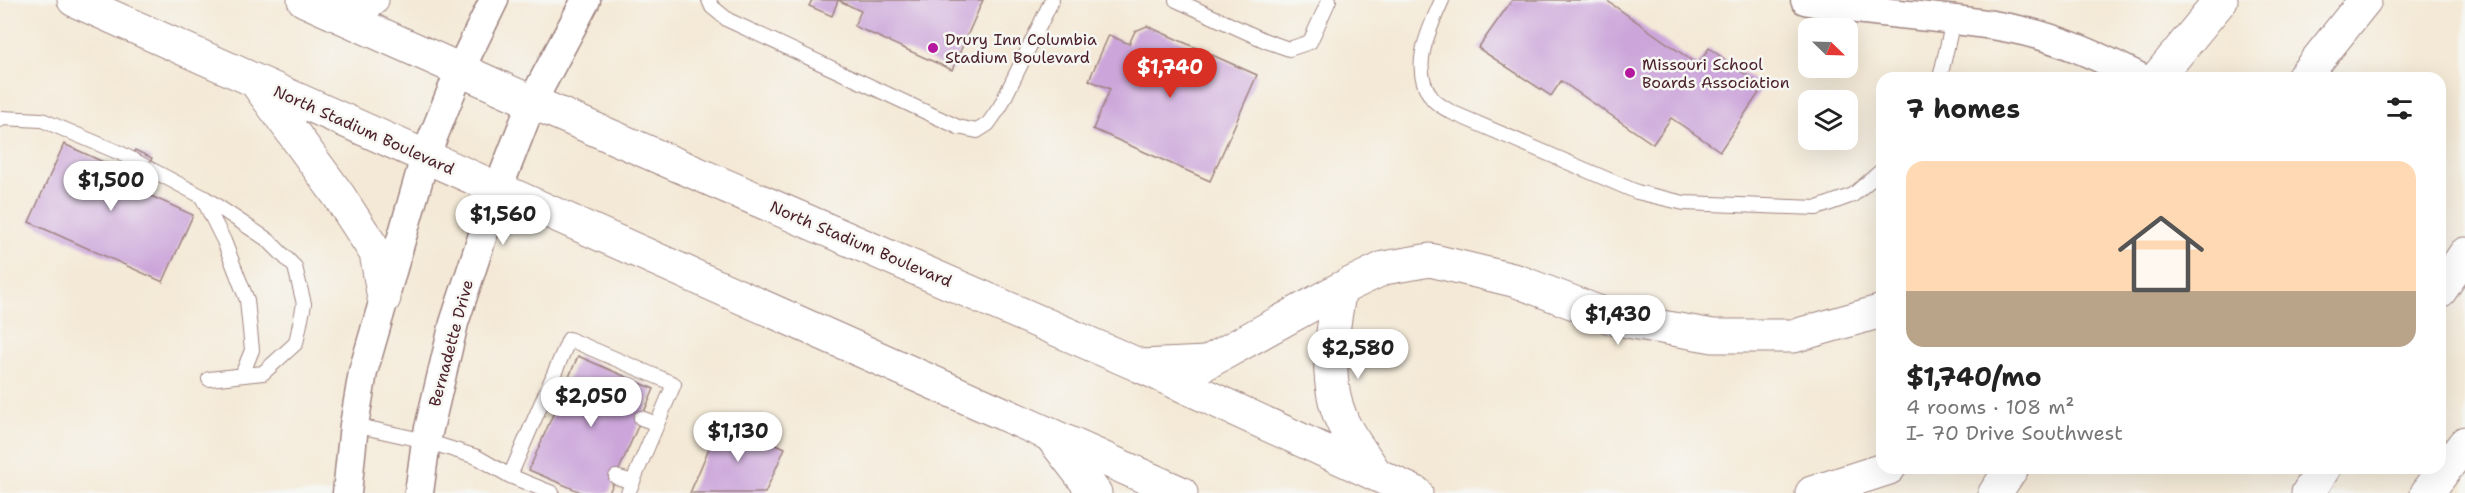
<!DOCTYPE html>
<html lang="en">
<head>
<meta charset="utf-8">
<style>
  :root { --surface:#fff; --page:#f2f2f2; --text:#222; --muted:#767676; --accent:#d93025 }
  body { margin:0; font-family:"Shantell Sans",sans-serif; background:var(--page); color:var(--text); height:100vh; display:flex; flex-direction:column; font-size:22px; white-space:nowrap }
  * { box-sizing:border-box; margin:0 }
  p { font-size:20px; color:var(--muted) }
  .icon { flex:none; width:33px; height:33px; fill:none; stroke:currentColor; stroke-width:2; stroke-linecap:round; stroke-linejoin:round }
  .map { position:relative; flex:1; overflow:hidden }
  .drawer { position:absolute; left:1876px; top:72px; width:570px; height:402px; display:flex; flex-direction:column; background:var(--surface); border-radius:18px; box-shadow:0 6px 24px #0002 }
  .drawer>* { flex:none }
  .needle { width:39px; rotate:113deg }
  .controls { position:absolute; left:1798px; top:18px; display:grid; gap:12px }
  .controls a { display:grid; place-items:center; width:60px; height:60px; border-radius:12px; background:var(--surface); box-shadow:0 6px 24px #0002; font-size:30px }
  .price { position:absolute; translate:-50% -51px; padding:0 14px; border-radius:21px; background:#fff; color:#222; font-size:20px; line-height:39px; filter:drop-shadow(0 2px 3px #0008) }
  .price::after { content:''; position:absolute; left:50%; top:36px; width:18px; height:14px; margin-left:-9px; background:inherit; clip-path:polygon(0 0,100% 0,50% 100%) }
  .price.selected { background:var(--accent); color:#fff }
  ul { padding:0; list-style:none }
  li { display:grid; align-content:center; gap:12px; height:318px; padding:0 30px }
  li span { display:grid; place-items:center; height:186px; border-radius:18px; color:#555 }
  li>.icon { margin-inline-start:auto }
  span .icon { width:108px; height:108px; fill:#fffc; stroke-width:1 }
  li b { font-size:26px }
  h2 { display:flex; justify-content:space-between; align-items:center; height:72px; padding:0 30px; font-size:26px }
  .map>svg:first-child { display:block }
  .building { fill:#cca6da }
  .lines { fill:none; stroke-linecap:round; stroke-linejoin:round }
  .lane-casing { stroke:#9f8480; stroke-width:16 }
  .street-casing { stroke:#9f8480; stroke-width:31 }
  .secondary-casing { stroke:#9f8480; stroke-width:35 }
  .primary-casing { stroke:#9f8480; stroke-width:35 }
  .highway-casing { stroke:#9f8480; stroke-width:35 }
  .lane { stroke:#fff; stroke-width:14 }
  .street { stroke:#fff; stroke-width:28 }
  .secondary { stroke:#fff; stroke-width:33 }
  .primary { stroke:#fff; stroke-width:33 }
  .highway { stroke:#fff; stroke-width:33 }
  .poi-dot { fill:#b5179e; stroke:#f6f6f2; stroke-width:2 }
  .labels { text-anchor:middle; dominant-baseline:central; stroke-width:5; stroke-linejoin:round; paint-order:stroke }
  .poi-label { font-size:16px; fill:#4a1f2b; stroke:#f6f6f2; text-anchor:start }
  .street-label { font-size:16px; fill:#4a1f2b; stroke:#f6f6f2 }
</style>
</head>
<body>
<div class="map">
<svg width="2465" height="493" viewBox="0 0 2465 493">
  <rect width="100%" height="100%" fill="#f6f6f2"/>
  <filter id="ink" filterUnits="userSpaceOnUse"><feTurbulence type="fractalNoise" baseFrequency=".0167" numOctaves="2"/><feDisplacementMap in="SourceGraphic" scale="12" xChannelSelector="R" yChannelSelector="G"/><feConvolveMatrix kernelMatrix="1 2 1 2 8 2 1 2 1" color-interpolation-filters="sRGB"/></filter>
  <filter id="wash" filterUnits="userSpaceOnUse"><feTurbulence type="fractalNoise" baseFrequency=".008" numOctaves="4" result="noise"/><feDisplacementMap in="SourceGraphic" scale="24" xChannelSelector="R" yChannelSelector="G"/><feGaussianBlur stdDeviation="1.35" result="paint"/><feColorMatrix in="noise" values="0 0 0 0 0 0 0 0 0 0 0 0 0 0 0 0 0 1.4 0 .05"/><feComposite in="paint" operator="in"/></filter>
  <g filter="url(#wash)">
    <rect width="100%" height="100%" fill="#f4e9d6"/>
    <g id="blocks">
      <path class="building" d="M812,0H983L952,70L854,26L861,11L838,0L832,16L809,6Z
        M1512,0H1606L1698,65L1709,48L1763,87L1720,151L1671,118L1653,144L1561,81L1551,96L1478,48Z
        M1147,26L1257,75L1210,181L1093,129L1110,89L1089,80L1109,35L1129,44L1135,31Z
        M64,144L125,172L135,150L152,158L138,190L193,215L163,282L29,222Z
        M578,356L654,389L609,493H583L529,470Z
        M721,420L785,448L765,493H690Z"/>
    </g>
  </g>
  <g filter="url(#ink)">
    <use href="#blocks" fill-opacity="0" stroke="#9f8480" stroke-width="1.5"/>
    <g class="lines">
      <g class="lane-casing">
        <path id="lane" d="M709,0L712,7L728,20L958,127L977,131L988,124L1000,107L1052,0
          M1176,0L1266,41L1289,49L1310,42L1329,0
          M1442,0C1429,30 1409,68 1432,98C1436,104 1445,108 1451,112L1637,192L1684,203L1817,208L1853,195L1882,170
          M1940,78L1953,21
          M0,120L1,118L42,120L120,153L205,198L268,240L295,267L304,304L296,343L263,373L209,379
          M202,197L224,241L247,300L252,350L242,375
          M641,418L657,424
          M354,425L426,441L477,457L510,476L552,493
          M510,476L569,339L674,384L628,493
          M616,477L633,482"/>
      </g>
      <g class="street-casing">
        <path id="street" d="M1805,0C1872,15 1942,15 2009,28C2057,37 2098,56 2141,78
          M347,493L354,425L363,372L425,157L460,70L494,0
          M419,493L426,441L454,323L498,189L532,102L586,0"/>
      </g>
      <g class="secondary-casing">
        <path id="secondary" d="M2157,78L2221,0
          M1340,289C1332,333 1323,378 1342,421C1350,439 1365,456 1375,473
          M1141,366L1206,363L1340,289L1384,268L1430,260L1517,281L1616,319L1713,336H1794L1882,311
          M1051,436L1095,493"/>
      </g>
      <g class="primary-casing">
        <path id="primary" d="M74,0L1181,493
          M304,0L532,102L1141,366L1416,493
          M325,9L372,0
          M256,82L339,196L376,253L384,298"/>
      </g>
      <g class="highway-casing">
        <path id="highway" d="M2303,78L2365,0
          M2440,291L2465,254
          M1812,493L1889,468
          M1995,493L2012,468
          M2308,493L2324,468
          M2427,493L2465,443"/>
      </g>
      <use href="#lane" class="lane"/>
      <use href="#street" class="street"/>
      <use href="#secondary" class="secondary"/>
      <use href="#primary" class="primary"/>
      <use href="#highway" class="highway"/>
    </g>
  </g>
  <g class="poi-dot">
    <circle cx="933" cy="48" r="6"/>
    <circle cx="1630" cy="73" r="6"/>
  </g>
  <g class="labels">
    <g class="poi-label">
      <text x="945" y="39">Drury Inn Columbia<tspan x="945" dy="18">Stadium Boulevard</tspan></text>
      <text x="1642" y="64">Missouri School<tspan x="1642" dy="18">Boards Association</tspan></text>
    </g>
    <g class="street-label">
      <text transform="translate(364 130) rotate(24)">North Stadium Boulevard</text>
      <text transform="translate(861 244) rotate(23)">North Stadium Boulevard</text>
      <text transform="translate(451 343) rotate(-75)">Bernadette Drive</text>
    </g>
  </g>
</svg>
<div class="controls">
<a><svg class="needle" viewBox="-14 -14 28 28"><path d="M0-13l5 13h-10z" fill="#e53935"/><path d="M0 13l5-13h-10z" fill="#767676"/></svg></a>
<a><svg class="icon" aria-label="layers" viewBox="0 0 24 24"><path d="M12 4l9 5-9 5-9-5zM3 14l9 5 9-5"/></svg></a>
</div>
<b class="price selected" style="left:1170px;top:99px">$1,740</b>
<b class="price" style="left:111px;top:212px">$1,500</b>
<b class="price" style="left:503px;top:246px">$1,560</b>
<b class="price" style="left:1618px;top:346px">$1,430</b>
<b class="price" style="left:1358px;top:380px">$2,580</b>
<b class="price" style="left:591px;top:428px">$2,050</b>
<b class="price" style="left:738px;top:463px">$1,130</b>
<section class="drawer">
<h2>7 homes<svg class="icon" aria-label="filters" viewBox="0 0 24 24"><path d="M4 7h16M4 17h16"/><circle cx="9" cy="7" r="2"/><circle cx="15" cy="17" r="2"/></svg></h2>
<ul>
<li><span style="background:linear-gradient(#ffd9b3 70%,#b9a48a 0)"><svg class="icon" aria-label="home" viewBox="0 0 24 24"><path d="M3 11l9-7 9 7M6 9v11h12V9"/></svg></span><div><b>$1,740/mo</b><p>4 rooms · 108 m²</p><p>I- 70 Drive Southwest</p></div></li>
</ul>
</section>
</div>
</body>
</html>
